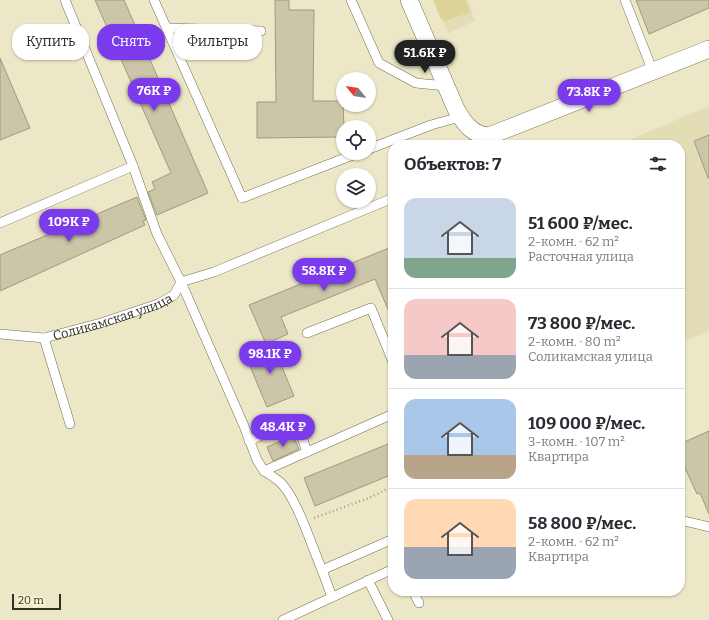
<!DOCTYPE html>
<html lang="ru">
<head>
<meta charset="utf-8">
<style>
  :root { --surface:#fff; --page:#f7f7f7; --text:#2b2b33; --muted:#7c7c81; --line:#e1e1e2; --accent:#7c3aed }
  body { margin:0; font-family:Bitter,serif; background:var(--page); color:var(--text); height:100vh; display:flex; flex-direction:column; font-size:15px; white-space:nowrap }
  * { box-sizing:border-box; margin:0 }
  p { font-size:13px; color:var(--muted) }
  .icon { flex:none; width:22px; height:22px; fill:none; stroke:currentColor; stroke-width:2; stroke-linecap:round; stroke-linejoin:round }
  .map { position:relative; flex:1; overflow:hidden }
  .drawer { position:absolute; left:388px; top:140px; width:297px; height:456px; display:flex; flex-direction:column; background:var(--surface); border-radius:16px; box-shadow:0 1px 3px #0004 }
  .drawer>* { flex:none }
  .guide { position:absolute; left:12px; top:24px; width:316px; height:36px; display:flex; gap:8px }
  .needle { width:26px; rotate:300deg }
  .controls { position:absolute; left:336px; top:72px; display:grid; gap:8px }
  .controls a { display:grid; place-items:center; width:40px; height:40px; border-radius:50%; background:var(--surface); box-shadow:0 1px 3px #0004; font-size:20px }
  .scale { position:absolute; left:12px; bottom:10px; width:49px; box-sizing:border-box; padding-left:4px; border:2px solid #323024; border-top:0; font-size:11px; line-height:14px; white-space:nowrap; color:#323024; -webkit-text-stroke:3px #f9f5d4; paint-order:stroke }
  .price { position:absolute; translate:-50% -34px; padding:0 9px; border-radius:14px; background:var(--accent); color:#fff; font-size:13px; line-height:26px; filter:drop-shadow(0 1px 2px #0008) }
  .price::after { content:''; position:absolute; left:50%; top:24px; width:12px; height:9px; margin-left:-6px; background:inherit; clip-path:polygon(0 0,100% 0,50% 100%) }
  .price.selected { background:#222; color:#fff }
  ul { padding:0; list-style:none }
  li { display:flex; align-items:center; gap:12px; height:100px; padding:0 16px }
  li+li { border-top:1px solid var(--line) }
  li span { display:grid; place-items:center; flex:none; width:112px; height:80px; border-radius:12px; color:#555 }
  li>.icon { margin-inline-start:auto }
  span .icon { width:48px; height:48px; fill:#fffc; stroke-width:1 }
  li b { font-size:17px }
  h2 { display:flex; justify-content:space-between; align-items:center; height:48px; padding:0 16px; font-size:17px }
  .pill { padding:0 14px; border-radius:16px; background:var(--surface); box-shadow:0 1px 3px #0004; font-size:14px; line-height:36px }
  .pill.selected { background:var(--accent); color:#fff }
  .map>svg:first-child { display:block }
  .built { fill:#e3ddb6 }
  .green { fill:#dcd398 }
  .building { fill:#cbc6a7; stroke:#9f9a7c }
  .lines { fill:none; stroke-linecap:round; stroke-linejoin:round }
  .service-casing { stroke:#736e52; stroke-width:10 }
  .minor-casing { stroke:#736e52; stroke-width:18 }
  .path { stroke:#a4a188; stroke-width:2.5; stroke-dasharray:1 3; stroke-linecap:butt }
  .service { stroke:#fff; stroke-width:9 }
  .minor { stroke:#fff; stroke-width:17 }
  .labels { text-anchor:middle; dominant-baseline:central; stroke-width:3; stroke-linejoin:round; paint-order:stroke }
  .street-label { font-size:13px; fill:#323024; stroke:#f9f5d4 }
</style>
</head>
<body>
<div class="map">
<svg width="709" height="620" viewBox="0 0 709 620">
  <rect width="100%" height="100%" fill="#ece8c7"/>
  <path class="built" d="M434,0H468L475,21L448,33Z
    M709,106V331L680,343V145H617Z"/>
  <path class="green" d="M433,0H465L470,12L446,21L441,19Z"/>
  <path class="building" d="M95,0H124L208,193L157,215L148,192L155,189L152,182L171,173Z
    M275,0H289V10H314L313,101H343L344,127H343V137L257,138V102H276Z
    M636,0H709V8L649,34Z
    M0,58L30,128L0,140Z
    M709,135V178H708L694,141Z
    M137,197L146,220L143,221L145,225L0,291V255Z
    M389,248L393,258V321L375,279L281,317L288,334L266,344L249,305Z
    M272,343L294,396L267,407L245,354Z
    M709,431V514L700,493L697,494L680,457V444Z
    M293,436L299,449L273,461L267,447Z
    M393,442V474L315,506L304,478Z"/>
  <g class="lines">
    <g class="service-casing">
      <g id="service">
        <path d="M65,0L133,166"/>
        <path d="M154,0L242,198L358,153"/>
        <path d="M351,0L379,63L416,83L446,86"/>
        <path d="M625,0L653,72"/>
        <path d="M167,28L261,31"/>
        <path d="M369,149L431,125L460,117"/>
        <path d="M0,223L133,166L157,234L181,282L244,426L257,460L264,471L393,414"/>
        <path d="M307,333L371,308L393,362"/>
        <path id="s1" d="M0,334L44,338L101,323L158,304L174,295L181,282L214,272L393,198"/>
        <path d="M44,338L70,424"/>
        <path d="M249,441L289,423H294L299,429L307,452"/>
        <path d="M264,471C269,474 275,478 280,482C297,498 312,547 322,570L393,539"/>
        <path d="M680,520L709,527"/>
        <path d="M322,570L332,597"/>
        <path d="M368,580L388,620"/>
        <path d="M413,591L419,603"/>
        <path d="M283,620L393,569"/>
      </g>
    </g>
    <g class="minor-casing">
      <path id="minor" d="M409,0L456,109C464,123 472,135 489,136L709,49"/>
    </g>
    <path class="path" d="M314,518L369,498L393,486"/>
    <use href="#service" class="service"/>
    <use href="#minor" class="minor"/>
  </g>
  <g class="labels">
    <g class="street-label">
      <text stroke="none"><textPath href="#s1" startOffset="116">Соликамская улица</textPath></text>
    </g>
  </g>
</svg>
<div class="controls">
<a><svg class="needle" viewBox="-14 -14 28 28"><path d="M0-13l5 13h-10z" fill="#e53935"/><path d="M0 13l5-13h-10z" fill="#7c7c81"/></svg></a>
<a><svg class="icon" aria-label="locate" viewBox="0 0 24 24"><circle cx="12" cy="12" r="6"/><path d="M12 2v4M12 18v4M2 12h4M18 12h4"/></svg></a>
<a><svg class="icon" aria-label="layers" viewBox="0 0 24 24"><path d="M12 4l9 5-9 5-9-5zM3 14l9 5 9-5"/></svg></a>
</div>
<div class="scale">20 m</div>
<b class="price selected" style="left:425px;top:74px">51.6K ₽</b>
<b class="price" style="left:154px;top:112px">76K ₽</b>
<b class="price" style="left:589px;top:113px">73.8K ₽</b>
<b class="price" style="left:69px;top:243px">109K ₽</b>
<b class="price" style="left:324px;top:292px">58.8K ₽</b>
<b class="price" style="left:270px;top:375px">98.1K ₽</b>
<b class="price" style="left:283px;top:448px">48.4K ₽</b>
<div class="guide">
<a class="pill">Купить</a>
<a class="pill selected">Снять</a>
<a class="pill">Фильтры</a>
</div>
<section class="drawer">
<h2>Объектов: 7<svg class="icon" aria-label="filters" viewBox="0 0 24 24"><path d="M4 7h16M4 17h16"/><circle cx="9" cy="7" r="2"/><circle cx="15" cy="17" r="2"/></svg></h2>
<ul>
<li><span style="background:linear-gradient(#c9d6e8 75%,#7fa58c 0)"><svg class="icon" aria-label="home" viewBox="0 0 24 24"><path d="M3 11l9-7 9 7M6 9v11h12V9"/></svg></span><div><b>51 600 ₽/мес.</b><p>2-комн. · 62 m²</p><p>Расточная улица</p></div></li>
<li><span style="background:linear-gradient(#f6c9c9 70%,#9aa5b1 0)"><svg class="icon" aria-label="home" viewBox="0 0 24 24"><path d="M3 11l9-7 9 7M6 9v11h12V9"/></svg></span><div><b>73 800 ₽/мес.</b><p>2-комн. · 80 m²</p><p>Соликамская улица</p></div></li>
<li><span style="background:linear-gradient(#a9c7e8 70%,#b9a48a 0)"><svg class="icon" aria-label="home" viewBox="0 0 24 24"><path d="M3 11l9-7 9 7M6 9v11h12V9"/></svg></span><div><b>109 000 ₽/мес.</b><p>3-комн. · 107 m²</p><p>Квартира</p></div></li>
<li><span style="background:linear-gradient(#ffd9b3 60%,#9aa5b1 0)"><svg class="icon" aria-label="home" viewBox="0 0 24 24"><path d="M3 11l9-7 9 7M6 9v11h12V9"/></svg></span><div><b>58 800 ₽/мес.</b><p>2-комн. · 62 m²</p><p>Квартира</p></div></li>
</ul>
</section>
</div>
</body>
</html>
